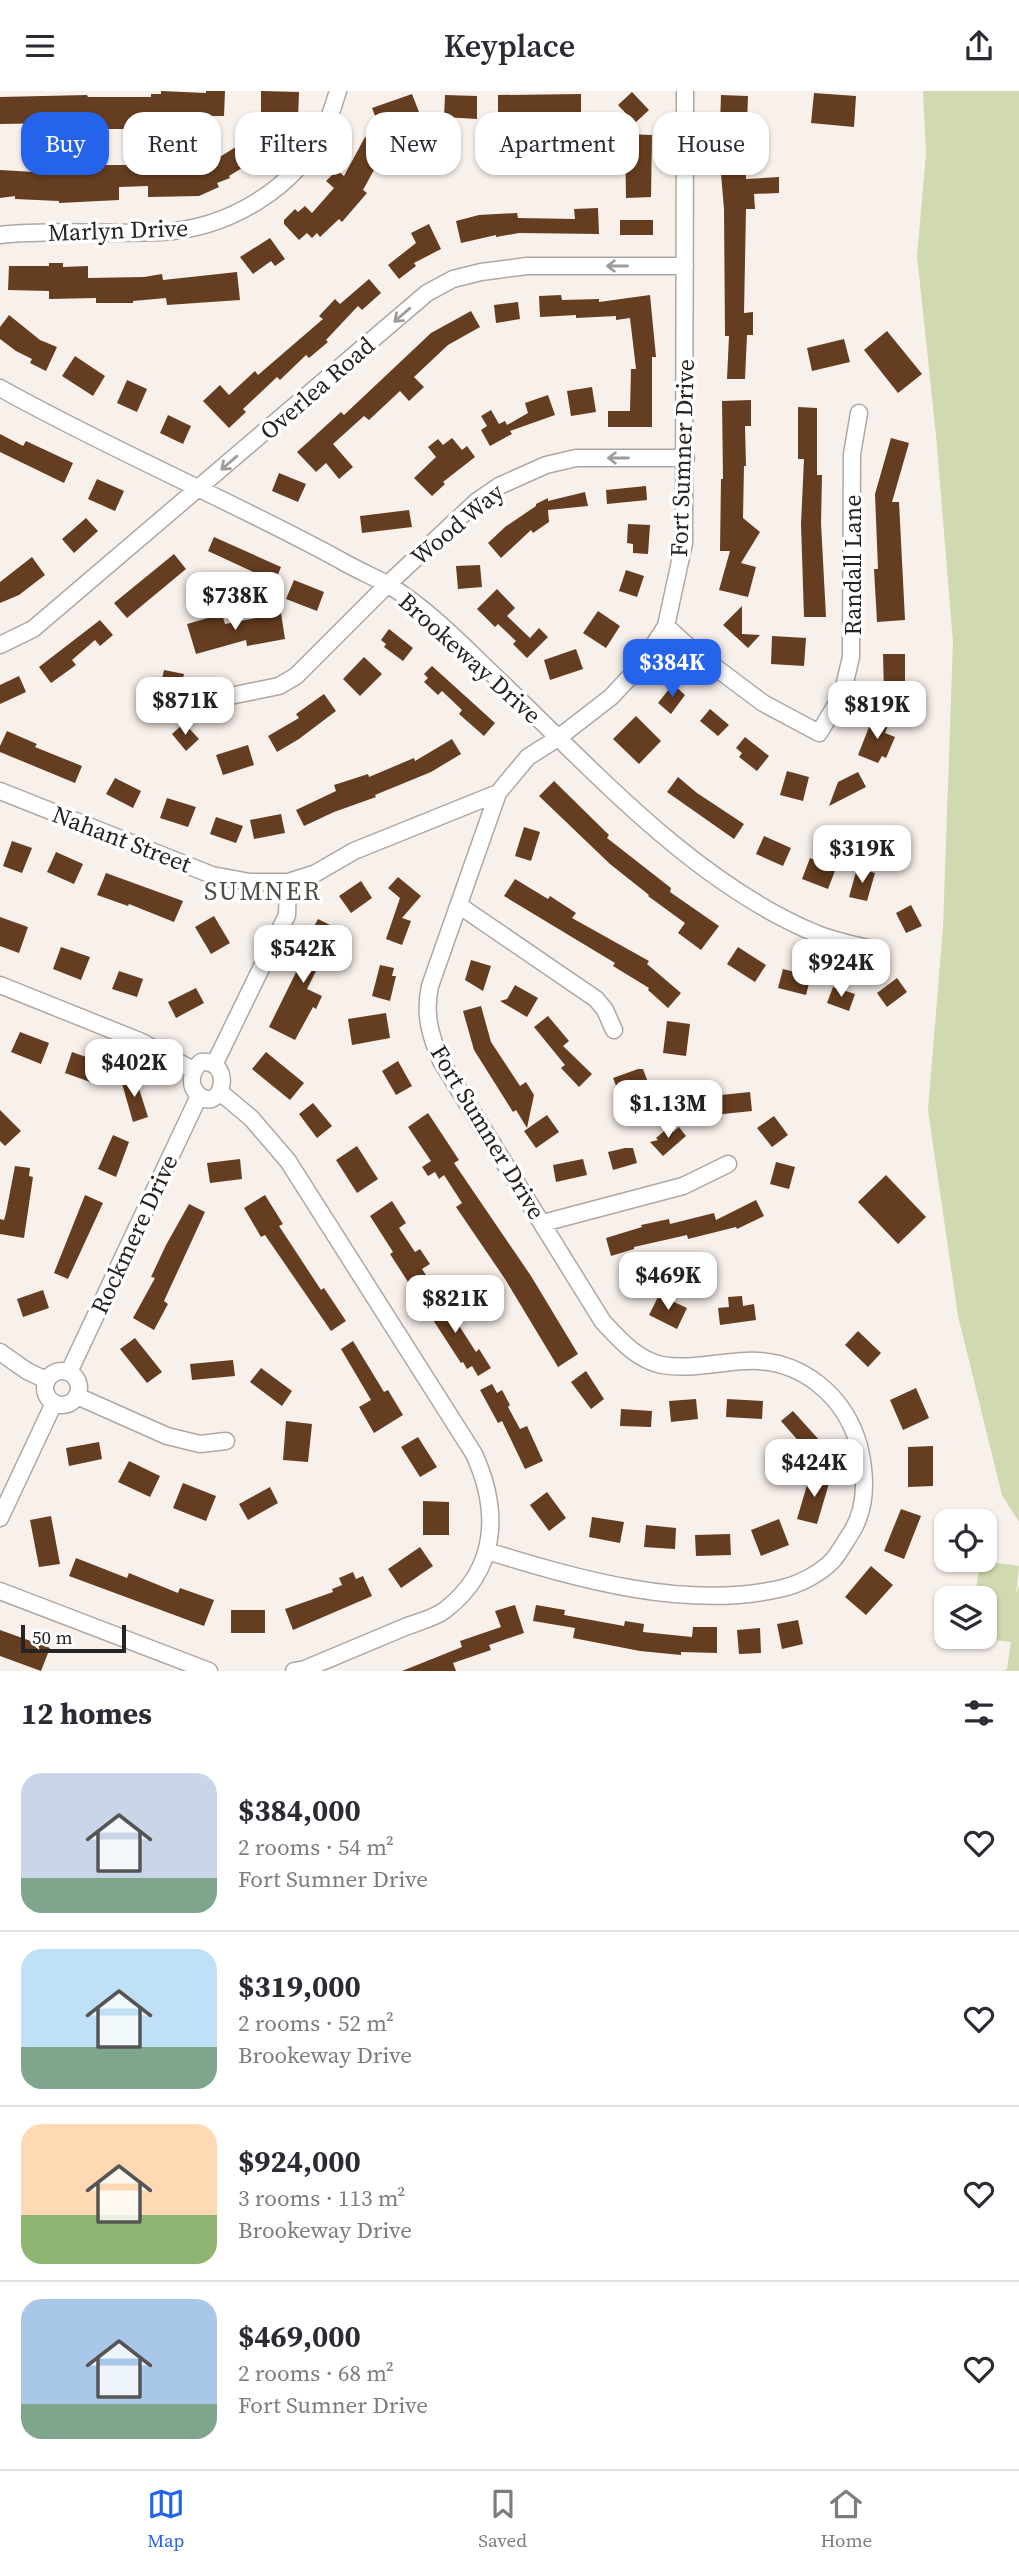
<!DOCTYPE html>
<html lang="en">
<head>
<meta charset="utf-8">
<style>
  :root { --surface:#fff; --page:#f2f2f3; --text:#2b2b33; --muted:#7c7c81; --line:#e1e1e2; --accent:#2563eb }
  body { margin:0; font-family:"Source Serif 4",serif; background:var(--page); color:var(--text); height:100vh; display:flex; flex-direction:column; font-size:26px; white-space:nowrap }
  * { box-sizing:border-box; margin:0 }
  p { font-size:23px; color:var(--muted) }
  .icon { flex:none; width:38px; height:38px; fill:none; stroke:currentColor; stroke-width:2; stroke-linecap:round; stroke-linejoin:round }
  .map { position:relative; height:1580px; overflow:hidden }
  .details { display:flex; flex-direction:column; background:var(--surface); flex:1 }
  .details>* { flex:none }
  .top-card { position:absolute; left:21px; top:21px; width:978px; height:63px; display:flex; gap:14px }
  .fabs { position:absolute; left:934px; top:1418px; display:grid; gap:14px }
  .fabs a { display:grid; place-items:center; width:63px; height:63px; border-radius:14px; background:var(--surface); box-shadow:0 2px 5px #0004; font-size:35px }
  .scale { position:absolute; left:21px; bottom:18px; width:105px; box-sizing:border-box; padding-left:7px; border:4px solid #262321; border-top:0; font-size:19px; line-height:24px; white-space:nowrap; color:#262321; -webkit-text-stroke:5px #fff; paint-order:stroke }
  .price { position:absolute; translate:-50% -60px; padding:0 16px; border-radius:14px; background:#fff; color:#222; font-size:23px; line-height:46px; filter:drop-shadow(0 2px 4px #0008) }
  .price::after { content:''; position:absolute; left:50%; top:42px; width:21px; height:16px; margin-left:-10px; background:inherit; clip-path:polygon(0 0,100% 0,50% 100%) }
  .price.selected { background:var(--accent); color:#fff }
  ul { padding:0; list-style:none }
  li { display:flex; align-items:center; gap:21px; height:175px; padding:0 21px }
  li+li { border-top:2px solid var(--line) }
  li span { display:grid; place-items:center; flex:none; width:196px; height:140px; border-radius:21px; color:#555 }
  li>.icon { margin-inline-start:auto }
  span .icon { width:84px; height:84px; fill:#fffc; stroke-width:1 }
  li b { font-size:30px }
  h2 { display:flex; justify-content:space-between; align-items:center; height:84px; padding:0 21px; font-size:30px }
  .tag { padding:0 24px; border-radius:21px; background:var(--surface); box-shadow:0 2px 5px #0004; font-size:24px; line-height:63px }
  .tag.selected { background:var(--accent); color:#fff }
  header { display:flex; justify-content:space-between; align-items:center; height:91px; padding:0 21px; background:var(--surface); font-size:32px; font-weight:600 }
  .tab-bar { display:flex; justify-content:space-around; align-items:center; height:98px; border-top:2px solid var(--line); background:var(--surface); font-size:19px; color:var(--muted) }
  .tab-bar a { display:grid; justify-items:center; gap:4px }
  .tab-bar .selected { color:var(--accent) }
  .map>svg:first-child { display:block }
  .green { fill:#d0d9b0 }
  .building { fill:#653d20 }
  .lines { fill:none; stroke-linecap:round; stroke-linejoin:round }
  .minor-casing { stroke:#afa7a2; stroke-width:19 }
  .minor { stroke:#fff; stroke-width:16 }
  .oneway { stroke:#9d9c9b }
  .labels { text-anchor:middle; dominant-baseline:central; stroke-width:7; stroke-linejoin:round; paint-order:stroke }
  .street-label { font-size:24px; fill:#262321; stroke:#fff }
  .neighbourhood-label { font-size:26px; letter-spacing:2px; fill:#534d48; stroke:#fff }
</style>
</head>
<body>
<header><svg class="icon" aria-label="menu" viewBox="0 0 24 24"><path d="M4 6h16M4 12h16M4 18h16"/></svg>Keyplace<svg class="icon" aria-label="share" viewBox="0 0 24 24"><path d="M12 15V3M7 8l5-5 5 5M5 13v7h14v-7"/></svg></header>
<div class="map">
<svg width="1019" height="1580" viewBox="0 0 1019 1580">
  <rect width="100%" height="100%" fill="#f8f0eb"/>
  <path class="green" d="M923,0H1019V1431L1002,1404L958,1225L928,1019L943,836L953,551L936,344L917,165L926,63Z
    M980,1470L1019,1475L1016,1504L1019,1494V1580H1003L1007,1578L1011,1551L970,1546L985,1545V1507H975Z"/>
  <path class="building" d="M161,0L206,2V0H225L224,25H161V32H134V38H104V35L64,37V32L0,33V6L87,4L88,6H151V3H161Z
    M261,0L299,1L298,28L261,27Z
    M632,1L649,19L635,32L618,14Z
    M814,2L856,5L854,36L811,32Z
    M412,3L419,21L379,35L372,17Z
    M581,3V29L498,28V4Z
    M445,4L477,5V28L444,26Z
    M721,4L748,5L747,34L720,33Z
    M260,41L271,59L229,85L230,87L217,92L219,96L199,105L148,106V95L119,96V109L59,112V110L15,108V105L0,107V79L52,82L101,80V74H138V81L197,79L195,75L199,73L194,62L213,54L218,67Z
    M625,43L652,44L651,106L626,107Z
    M365,46L386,57L363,99L367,102L342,131L339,128L320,146L317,142L312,147L307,142L299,149L284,133V129L295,118L298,121L305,115L312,122L334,97L326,90L337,79L344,85Z
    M745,59L746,88L779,86V102L754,103L755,118H746L744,222L753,221V244H747L745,288H727L729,245H725L724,118L719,60Z
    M598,117L599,143L519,142L496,146V144L461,152L456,130L479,124L517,122L518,127L575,128L574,118Z
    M620,129H653V144H620Z
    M429,133L441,158L414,172L416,175L399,188L388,174L416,152L411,142Z
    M270,147L285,168L275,175L271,170L253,183L240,166Z
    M49,172H63V176L88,175V187L144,186L162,183L163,189L237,181L240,209L167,214L166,207L133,210V212H96V207L49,208V200L8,199L9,175H49Z
    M369,188L381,202L362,219L358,215L326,249L328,251L309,267L306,264L280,289L277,286L243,318L246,321L229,337L203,310L220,294L229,304L255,280L258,284L323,228L319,225L335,208L340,213Z
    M561,204L562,209L599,208V211L650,204L656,266H652V336H608V320H630L631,278H636L630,227L616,229V225L576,227V224L540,226L539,205Z
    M518,211L520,228L496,232L494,214Z
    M471,220L480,236L448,254L414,286L424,296L409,310L400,300L369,329L364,325L333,353L353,376L339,388L326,372L316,381L297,361L341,321L344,324L431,242Z
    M9,224L40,249L57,256L46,280L30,272L32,268L16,260L0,248V236Z
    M887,240L922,283L898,302L864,259Z
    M844,248L850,271L812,280L807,257Z
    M75,265L105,285L93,305L62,285Z
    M127,289L147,298L137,321L117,312Z
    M592,296L596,321L571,325L567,300Z
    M548,304L555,324L510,340L512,343L490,355L481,339L487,335L481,325L491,319L499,333L505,330L507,334L528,322L525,312Z
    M751,309V335H745L746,375H744L743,427L760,441L741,472L756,476L748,506L719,499L730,460H720L721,388H723L722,310Z
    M798,316L817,317V384H822L821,432L826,526H804L801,433L804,368H798Z
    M168,324L191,335L183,353L160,342Z
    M0,343L23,355L26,350L73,372L64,392L0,361Z
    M452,347L462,359L467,355L475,366L443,391L445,393L432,405L414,387L436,366L428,356L438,348L443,354Z
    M891,347L909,352L892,411H899L905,529L877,531L874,478H878L875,403Z
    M279,382L306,393L298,411L272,400Z
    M97,388L124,400L115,420L88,408Z
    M646,395L647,409L607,413L606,399Z
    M585,401L588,415L548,419L549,431L533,442L531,439L501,467L488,452L505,436L536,415V413L548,407V410Z
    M409,419L412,436L362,442L360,425Z
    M86,427L98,440L74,462L62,448Z
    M628,433L650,434L648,463L633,462V453L627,452Z
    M214,446L281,476L275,491L208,460Z
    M174,463L186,478L127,527L114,512Z
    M32,466L45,484L19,504L0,512V491Z
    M480,474L482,496L458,498L456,475Z
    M626,479L644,485L637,506L619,500Z
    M294,489L324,501L317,520L286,508Z
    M497,498L515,517L507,525L530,547L539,537L548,546L527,567L513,553L516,550L498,533L495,536L477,518Z
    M742,515V543L760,544L748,557L723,534Z
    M598,520L620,535L606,557L583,542Z
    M281,522L285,548L247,555L246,549L196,563L187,533L222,523L225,533Z
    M100,529L113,544L100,555L95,549L72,569L76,574L51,592L39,576Z
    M389,538L413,557L403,570L384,556L386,553L381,549Z
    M772,545L806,547L804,575L771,573Z
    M576,558L583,578L550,589L544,569Z
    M883,563H905V601L884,602Z
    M364,566L382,583L360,605L343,588Z
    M432,575L495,632L484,645L459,623L462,619L442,600L438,604L424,591L428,587L424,583Z
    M164,579L184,583L179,606L159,601Z
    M19,585L26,601L0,613V594Z
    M673,593L685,604L671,623L658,612Z
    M324,603L336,620L299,648L277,661L268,645L299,627L296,623Z
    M710,618L729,634L718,645L700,630Z
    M636,625L661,650L639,673L613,648Z
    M873,626L889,632L885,642L895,646L886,667L882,665L878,672L858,664Z
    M184,632L199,648L186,660L172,643Z
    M7,640L37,653L35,656L82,675L75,692L0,661V655Z
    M745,646L769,665L757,680L739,666L742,662L736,657Z
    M452,648L461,663L431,681L375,704L376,706L334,721L304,735L296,719L336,700L334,694L368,683L369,686L414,667L415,670Z
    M248,654L254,674L223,684L216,664Z
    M787,680L809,686L803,710L780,704Z
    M858,681L866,696L829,715L838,691Z
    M678,686L697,702L744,733L734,748L667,701Z
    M115,687L141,700L133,717L106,703Z
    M554,690L609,744L607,747L671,797L670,801L719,835L701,859L678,842L685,832L648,805L649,804L610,773L539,705Z
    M167,707L196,716L188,736L160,727Z
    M281,723L285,742L254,748L250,729Z
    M216,726L243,735L236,752L210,743Z
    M524,736L540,741L531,770L515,765Z
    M764,745L791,757L783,775L756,763Z
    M12,750L32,757L22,782L3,775Z
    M56,761L83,773L74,793L47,781Z
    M810,767L836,777L828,798L802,788Z
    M857,777L875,782L867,810L849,806Z
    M106,782L183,810L174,831L129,813L128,815L97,804Z
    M398,786L421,805L402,827L411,830L402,854L386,848L400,807L388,797Z
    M515,788L548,808L550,805L576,822L572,827L649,870L647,873L681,902L668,917L648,899L649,897L613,875L615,872L504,805Z
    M361,790L372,807L351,822L339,805Z
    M911,814L922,835L906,842L896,822Z
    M214,825L230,852L211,863L195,836Z
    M0,826L28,836L19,862L0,855Z
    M318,828L336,837L315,877L317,878L307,898L322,905L316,918L313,916L295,949L269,936L309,855L305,853Z
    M61,856L90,866L81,889L53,878Z
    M738,856L766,874L755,891L727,873Z
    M471,869L491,875L483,900L465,889Z
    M380,874L394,877L392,885H396L390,910L372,905Z
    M783,878L811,885L806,904L778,897Z
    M119,880L143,888L137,906L112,898Z
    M897,887L907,901L887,916L877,902Z
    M515,894L538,907L527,926L500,910L507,908Z
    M833,896L855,903L849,920L827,912Z
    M196,897L204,912L176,927L168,911Z
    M481,915L491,951L520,995L526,991L534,1004L527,1037L516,1019L513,1021L474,959L463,920Z
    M386,922L390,947L352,954L348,928Z
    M548,925L569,950L563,955L592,983L579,996L561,977L565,974L534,936Z
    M667,930L690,933L686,965L663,962Z
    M20,941L49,952L41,973L11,961Z
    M72,961L103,972L96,993L65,982Z
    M266,961L304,992L290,1009L252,978Z
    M398,970L412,995L396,1004L382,980Z
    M638,978H643L649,994L620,1005L613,987Z
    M135,985L148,1026L133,1031L121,989Z
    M750,1001L752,1020L713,1024L711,1005Z
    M313,1012L332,1035L317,1047L299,1023Z
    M0,1019L21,1040L5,1055L0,1050Z
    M428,1022L459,1069L454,1072L531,1185L578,1263L558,1276L505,1188L456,1116L462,1112L444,1084L439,1088L435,1081L428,1085L422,1076L431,1070L408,1036Z
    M547,1024L559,1041L536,1057L524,1040Z
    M774,1025L788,1044L772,1056L757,1037Z
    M669,1036L673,1041L679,1036L686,1045L663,1065L650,1051L658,1049L656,1047Z
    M113,1044L129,1051L116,1086L98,1078Z
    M357,1055L378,1088L357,1102L336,1069Z
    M625,1057H633L637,1072L613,1079L608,1061Z
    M240,1068L242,1088L210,1092L207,1072Z
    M583,1068L587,1084L556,1091L553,1074Z
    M776,1071L795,1076L789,1098L770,1093Z
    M15,1075L30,1077L29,1085L33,1086L24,1147L0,1143V1128L4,1129L6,1122Z
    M886,1084L926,1126L898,1153L858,1111Z
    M85,1104L103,1112L68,1188L54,1182Z
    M265,1104L283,1133L279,1135L321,1199L324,1197L346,1230L331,1240L265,1144L261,1146L244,1117Z
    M756,1109L764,1125L737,1138L736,1136L688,1148L687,1144L634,1156V1158L611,1165L606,1147L642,1136L641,1134L669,1128L670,1133L714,1122L716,1129Z
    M392,1110L406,1132L399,1137L415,1161L420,1158L430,1173L422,1178L426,1184L410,1194L390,1163L393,1161L370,1125Z
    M189,1113L205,1121L164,1210L168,1213L154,1239L133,1227L155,1187L151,1186L166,1154Z
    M43,1199L49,1217L23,1226L17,1208Z
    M438,1202L476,1261L479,1258L491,1277L478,1285L472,1275L467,1278L463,1271L461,1272L422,1212Z
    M659,1204L687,1217L677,1238L649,1224Z
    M742,1205L743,1215L754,1213L756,1229L720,1234L718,1217L729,1216L728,1206Z
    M858,1240L881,1262L868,1276L845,1254Z
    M135,1247L162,1281L147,1292L120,1258Z
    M353,1250L384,1301L388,1299L403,1324L374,1342L359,1316L371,1309L341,1258Z
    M233,1269L235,1285L192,1289L190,1273Z
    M261,1277L292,1300L282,1315L250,1291Z
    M586,1280L604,1308L591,1318L571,1291Z
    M492,1293L497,1302L502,1299L510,1314L508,1316L520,1338L527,1335L543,1370L525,1378L502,1330L498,1332L480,1299Z
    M916,1297L929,1327L903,1339L890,1309Z
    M696,1308L698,1328L671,1331L669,1310Z
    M727,1308L763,1310L762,1328L726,1326Z
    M621,1318L652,1320L651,1336L620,1335Z
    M793,1320L821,1351L809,1362L781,1330Z
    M286,1330L312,1333L308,1371L283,1369Z
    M418,1346L437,1376L420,1386L401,1356Z
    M99,1351L102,1368L69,1375L66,1357Z
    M933,1355V1395L908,1396V1356Z
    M129,1370L160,1385L150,1406L118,1391Z
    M810,1384L830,1389L817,1433L797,1428Z
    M183,1392L216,1405L206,1430L173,1417Z
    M270,1396L278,1412L248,1429L239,1413Z
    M547,1401L566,1427L549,1440L530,1414Z
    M423,1410L449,1411V1444H423Z
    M901,1418L921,1425L904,1468L884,1460Z
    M51,1425L60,1473L39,1476L30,1429Z
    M592,1426L624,1431L620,1452L589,1446Z
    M779,1428L789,1454L761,1465L751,1439Z
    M646,1434L676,1437L675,1458L644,1456Z
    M730,1443L731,1464L696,1465L695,1444Z
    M420,1456L433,1475L401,1497L388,1478Z
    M76,1467L127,1487L129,1482L178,1502L180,1497L214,1509L204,1535L69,1485Z
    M871,1475L893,1494L866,1524L845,1506Z
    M353,1481L356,1488L363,1485L372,1505L293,1539L285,1518L333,1501L332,1498L342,1494L339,1487Z
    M515,1514L524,1542L489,1554L491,1559L453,1572L456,1580H402L462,1556L460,1550L501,1536L495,1520Z
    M536,1514L565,1519L564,1524L624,1535L625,1530L644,1533L643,1541L692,1546L693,1536H717V1562L681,1561V1564L640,1560L573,1547L575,1537L533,1530Z
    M231,1519H265V1542H231Z
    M798,1529L803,1553L782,1558L777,1533Z
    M760,1537L761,1562L739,1563L737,1539Z
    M0,1539L50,1557L41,1580L0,1565Z"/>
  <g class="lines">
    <g class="minor-casing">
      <path id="minor" d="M0,144C53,138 108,144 161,141C228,138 297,97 325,36C331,24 334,12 338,0
        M0,297C111,359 228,408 340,469C355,478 372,485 387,493C430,519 467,559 503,593C596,682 695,792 815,842C833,850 853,853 871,858
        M666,535L691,558L763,612L819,642L842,604L851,566L852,363L859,322
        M0,554L33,538L427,202L453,188L481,181L527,175H685
        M230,605L279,595L296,585L387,494L477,410L499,395L546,374L576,367H686
        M0,700L212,784L250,791H288
        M460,815L596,908L605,919L614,939
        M0,894L142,951L193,979
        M201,971C234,968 223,1022 200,1005C188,996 190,980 201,971Z
        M214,974L287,824L288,791L316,782L354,760L498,702
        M220,1001L251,1027L288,1070L474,1363C500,1420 498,1478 445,1519C435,1527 418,1531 405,1536C372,1550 339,1564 305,1578L294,1580
        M543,1132L683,1095L728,1073
        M0,1261L27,1280L46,1289
        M45 1297a17 17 0 1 1 34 0a17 17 0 1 1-34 0Z
        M69,1281L199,1005
        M77,1305L167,1345L200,1353L226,1350
        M0,1427L54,1312
        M487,1460C578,1488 687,1520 783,1497C800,1493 821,1482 833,1469C840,1461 845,1451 851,1442C867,1417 866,1384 859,1355C845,1305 801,1267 746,1270C718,1271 690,1279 662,1274C637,1269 619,1248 603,1231L441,970C430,944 424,923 430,895L498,702L528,666L558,647L611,606L640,575L666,535L684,452L685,0
        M0,1500L209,1580"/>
    </g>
    <use href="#minor" class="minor"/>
  </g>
  <defs><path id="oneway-shaft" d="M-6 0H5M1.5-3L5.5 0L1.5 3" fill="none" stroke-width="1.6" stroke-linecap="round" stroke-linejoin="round" transform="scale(1.75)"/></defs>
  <g class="oneway">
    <use href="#oneway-shaft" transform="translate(617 175) rotate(180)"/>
    <use href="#oneway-shaft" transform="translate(402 224) rotate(139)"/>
    <use href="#oneway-shaft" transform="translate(618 367) rotate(-180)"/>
    <use href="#oneway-shaft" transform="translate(229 372) rotate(139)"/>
  </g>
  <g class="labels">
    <g class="street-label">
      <text transform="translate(118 139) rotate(-2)">Marlyn Drive</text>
      <text transform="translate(317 297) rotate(-41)">Overlea Road</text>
      <text transform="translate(682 367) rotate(-88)">Fort Sumner Drive</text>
      <text transform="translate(457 433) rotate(-40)">Wood Way</text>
      <text transform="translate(852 474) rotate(-90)">Randall Lane</text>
      <text transform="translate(470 567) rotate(42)">Brookeway Drive</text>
      <text transform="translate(122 748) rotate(21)">Nahant Street</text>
      <text transform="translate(488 1041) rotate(59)">Fort Sumner Drive</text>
      <text transform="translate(134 1143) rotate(-65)">Rockmere Drive</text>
    </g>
    <g class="neighbourhood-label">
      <text x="263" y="800">SUMNER</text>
    </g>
  </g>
</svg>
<div class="fabs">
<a><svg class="icon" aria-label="locate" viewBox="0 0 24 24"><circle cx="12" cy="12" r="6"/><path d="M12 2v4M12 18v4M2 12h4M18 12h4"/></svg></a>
<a><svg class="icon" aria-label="layers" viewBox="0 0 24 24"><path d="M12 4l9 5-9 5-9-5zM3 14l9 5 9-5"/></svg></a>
</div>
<div class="scale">50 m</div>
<b class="price" style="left:235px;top:541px">$738K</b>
<b class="price selected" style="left:672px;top:608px">$384K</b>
<b class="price" style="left:185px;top:646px">$871K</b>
<b class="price" style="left:877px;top:650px">$819K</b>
<b class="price" style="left:862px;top:794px">$319K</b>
<b class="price" style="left:303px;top:894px">$542K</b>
<b class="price" style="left:841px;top:908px">$924K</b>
<b class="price" style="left:134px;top:1008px">$402K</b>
<b class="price" style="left:668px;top:1049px">$1.13M</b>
<b class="price" style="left:668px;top:1221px">$469K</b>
<b class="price" style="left:455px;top:1244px">$821K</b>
<b class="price" style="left:814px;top:1408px">$424K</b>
<div class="top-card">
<a class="tag selected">Buy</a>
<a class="tag">Rent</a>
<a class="tag">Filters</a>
<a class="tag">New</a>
<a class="tag">Apartment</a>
<a class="tag">House</a>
</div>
</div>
<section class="details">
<h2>12 homes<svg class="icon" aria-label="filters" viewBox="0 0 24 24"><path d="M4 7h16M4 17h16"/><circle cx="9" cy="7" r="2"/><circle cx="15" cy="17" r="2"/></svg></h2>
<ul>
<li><span style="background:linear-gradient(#c9d6e8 75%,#7fa58c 0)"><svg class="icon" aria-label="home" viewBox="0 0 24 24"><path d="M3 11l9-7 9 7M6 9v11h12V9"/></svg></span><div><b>$384,000</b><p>2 rooms · 54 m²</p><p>Fort Sumner Drive</p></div><svg class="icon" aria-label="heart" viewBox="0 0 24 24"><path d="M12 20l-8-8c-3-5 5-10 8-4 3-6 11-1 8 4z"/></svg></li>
<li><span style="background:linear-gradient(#bfe0f5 70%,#7fa58c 0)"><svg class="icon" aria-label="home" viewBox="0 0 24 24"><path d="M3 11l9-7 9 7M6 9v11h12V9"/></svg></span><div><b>$319,000</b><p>2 rooms · 52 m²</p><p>Brookeway Drive</p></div><svg class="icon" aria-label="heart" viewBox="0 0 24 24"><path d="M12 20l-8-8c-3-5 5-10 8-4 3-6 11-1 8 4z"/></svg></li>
<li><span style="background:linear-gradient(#ffd9b3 65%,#8fb573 0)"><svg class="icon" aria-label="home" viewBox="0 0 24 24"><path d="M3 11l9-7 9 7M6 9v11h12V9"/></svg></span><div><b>$924,000</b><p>3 rooms · 113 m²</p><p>Brookeway Drive</p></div><svg class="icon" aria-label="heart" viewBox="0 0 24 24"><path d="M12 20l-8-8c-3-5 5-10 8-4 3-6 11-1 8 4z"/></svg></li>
<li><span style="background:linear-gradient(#a9c7e8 75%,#7fa58c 0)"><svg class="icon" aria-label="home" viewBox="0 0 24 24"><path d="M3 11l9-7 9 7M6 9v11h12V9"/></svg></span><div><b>$469,000</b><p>2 rooms · 68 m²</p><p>Fort Sumner Drive</p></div><svg class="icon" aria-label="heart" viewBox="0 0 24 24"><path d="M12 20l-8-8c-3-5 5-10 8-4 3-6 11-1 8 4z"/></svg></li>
</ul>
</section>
<nav class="tab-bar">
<a class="selected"><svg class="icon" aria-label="map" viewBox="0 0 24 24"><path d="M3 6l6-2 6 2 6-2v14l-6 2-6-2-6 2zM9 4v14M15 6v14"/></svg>Map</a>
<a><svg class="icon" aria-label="saved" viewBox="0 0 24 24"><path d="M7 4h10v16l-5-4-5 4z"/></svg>Saved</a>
<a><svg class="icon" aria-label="home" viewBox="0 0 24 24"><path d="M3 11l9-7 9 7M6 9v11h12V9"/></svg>Home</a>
</nav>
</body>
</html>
